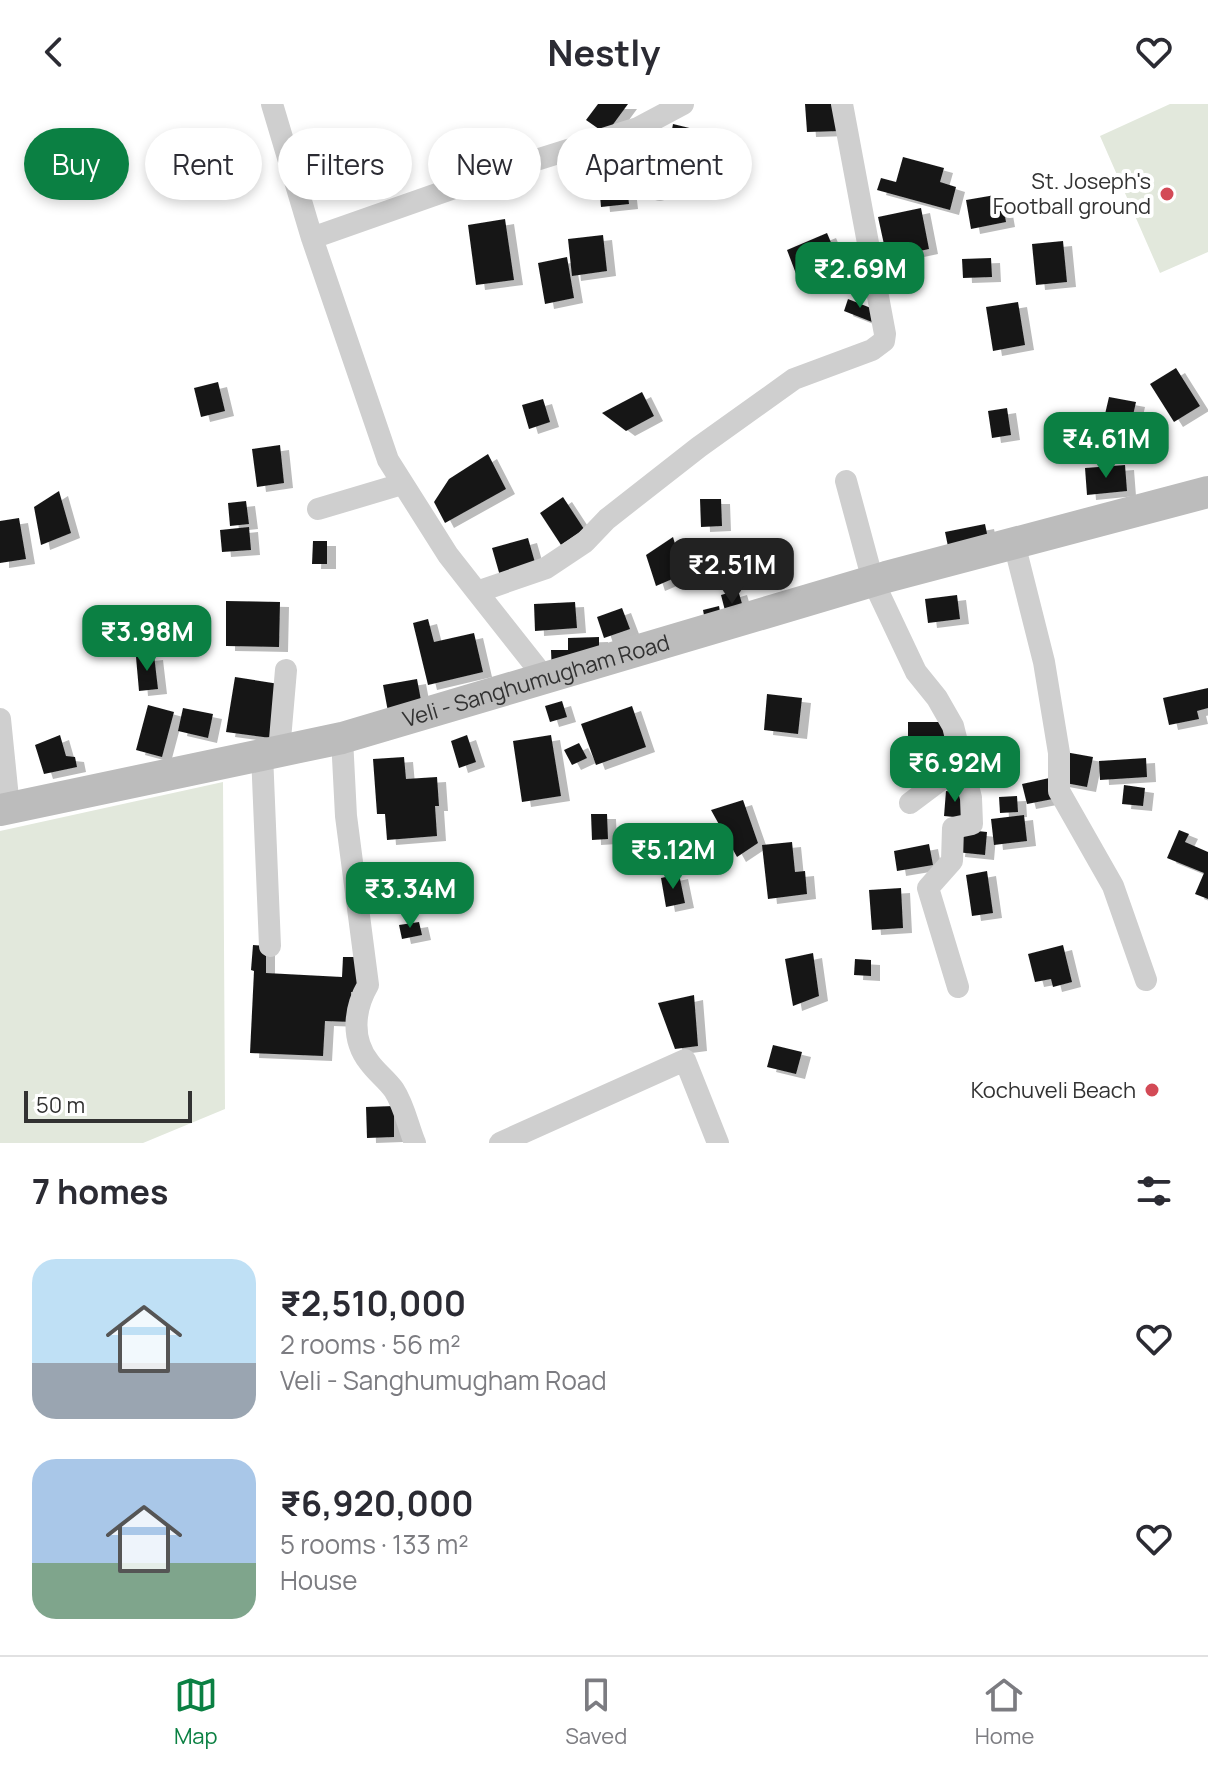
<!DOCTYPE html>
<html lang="en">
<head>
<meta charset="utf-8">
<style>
  :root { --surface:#fff; --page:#f2f2f3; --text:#2b2b33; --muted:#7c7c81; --line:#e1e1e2; --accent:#0b8043 }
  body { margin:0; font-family:Manrope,sans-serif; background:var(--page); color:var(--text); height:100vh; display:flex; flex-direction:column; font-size:30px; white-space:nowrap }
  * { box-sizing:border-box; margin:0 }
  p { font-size:26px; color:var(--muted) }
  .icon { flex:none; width:44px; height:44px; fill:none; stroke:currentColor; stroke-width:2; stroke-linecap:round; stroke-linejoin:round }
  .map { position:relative; height:1039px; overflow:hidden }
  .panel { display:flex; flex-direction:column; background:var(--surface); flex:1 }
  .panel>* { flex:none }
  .top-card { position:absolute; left:24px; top:24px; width:800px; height:72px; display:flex; gap:16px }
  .scale { position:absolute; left:24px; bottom:20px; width:168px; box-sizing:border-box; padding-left:8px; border:4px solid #323232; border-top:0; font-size:22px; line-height:28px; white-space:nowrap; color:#323232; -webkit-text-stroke:6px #fff; paint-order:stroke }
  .price { position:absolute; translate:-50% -68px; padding:0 18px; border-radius:16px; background:var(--accent); color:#fff; font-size:26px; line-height:52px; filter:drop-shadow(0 2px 4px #0008) }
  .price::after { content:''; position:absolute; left:50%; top:48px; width:24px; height:18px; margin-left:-12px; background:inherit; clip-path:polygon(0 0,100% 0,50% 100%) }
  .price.selected { background:#222; color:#fff }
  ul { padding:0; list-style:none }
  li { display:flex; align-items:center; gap:24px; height:200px; padding:0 32px }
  li span { display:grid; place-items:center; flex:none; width:224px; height:160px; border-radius:24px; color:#555 }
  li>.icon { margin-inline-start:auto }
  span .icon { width:96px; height:96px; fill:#fffc; stroke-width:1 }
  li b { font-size:34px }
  h2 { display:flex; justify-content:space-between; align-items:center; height:96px; padding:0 32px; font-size:34px }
  .tag { padding:0 28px; border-radius:36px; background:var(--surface); box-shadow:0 4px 12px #0003; font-size:28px; line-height:72px }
  .tag.selected { background:var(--accent); color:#fff }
  header { display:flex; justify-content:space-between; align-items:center; height:104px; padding:0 32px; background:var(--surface); font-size:36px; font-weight:700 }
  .tabs { display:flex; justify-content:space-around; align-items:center; height:112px; border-top:2px solid var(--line); background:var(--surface); font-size:22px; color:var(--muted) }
  .tabs a { display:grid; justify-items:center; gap:4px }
  .tabs .selected { color:var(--accent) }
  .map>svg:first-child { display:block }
  .green { fill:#e2e8dc }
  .building { fill:#191919; filter:url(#shadow) }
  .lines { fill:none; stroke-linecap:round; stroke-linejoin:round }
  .street { stroke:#cfcfcf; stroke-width:22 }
  .secondary { stroke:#bcbcbc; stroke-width:32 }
  .poi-dot { fill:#d34a56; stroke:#fff; stroke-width:3 }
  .labels { text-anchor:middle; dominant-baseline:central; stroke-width:8; stroke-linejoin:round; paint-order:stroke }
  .poi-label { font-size:22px; fill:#323232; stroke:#fff; text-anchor:end }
  .street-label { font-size:22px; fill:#323232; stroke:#fff }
</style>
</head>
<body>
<header><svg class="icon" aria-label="back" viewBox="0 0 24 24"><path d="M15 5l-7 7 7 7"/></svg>Nestly<svg class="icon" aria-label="heart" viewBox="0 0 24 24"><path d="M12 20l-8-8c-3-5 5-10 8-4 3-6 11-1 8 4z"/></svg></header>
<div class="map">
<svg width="1208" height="1039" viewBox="0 0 1208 1039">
  <defs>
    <filter id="shadow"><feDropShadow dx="9" dy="5" stdDeviation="0" flood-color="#0004"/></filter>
  </defs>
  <rect width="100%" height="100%" fill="#fff"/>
  <path class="green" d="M1170,0H1208V148L1160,169L1100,32Z
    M223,678L225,1005L143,1039H0V727Z"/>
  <path class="building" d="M598,0H628L606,30L586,16Z
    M805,0H839L840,27L807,28Z
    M673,20L706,28L702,43L670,36Z
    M903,53L944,64L940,78L956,83L950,106L877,86L881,74L896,78Z
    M624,56L629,100L601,103L597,59Z
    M1001,90L1006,118L971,125L966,96Z
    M921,104L929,145L887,154L878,113Z
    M505,115L514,176L476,181L468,121Z
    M827,129L839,157L798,175L787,146Z
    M603,131L607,167L572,172L568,135Z
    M1063,137L1067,178L1036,181L1032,140Z
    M567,153L574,194L545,200L538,159Z
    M991,154L992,173L963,174L962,155Z
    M848,195L876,206L872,218L844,207Z
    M1018,198L1025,241L993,247L986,203Z
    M1176,264L1200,302L1174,318L1150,280Z
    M218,278L225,307L201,313L194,284Z
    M642,288L654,312L626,327L602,309Z
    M1109,293L1136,298L1129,329L1102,323Z
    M543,295L550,318L529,325L522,301Z
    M1007,304L1011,331L992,334L988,307Z
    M280,341L284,379L257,383L252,345Z
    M488,350L506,385L445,419L434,398L449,375Z
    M1125,361L1127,387L1087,391L1085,364Z
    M59,387L71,429L41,441L34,403Z
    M563,393L584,425L561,441L540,409Z
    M700,395H721L722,422L701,423Z
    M246,397L249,420L230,422L228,399Z
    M19,414L26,455L0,459V417Z
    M985,420L990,444L950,452L945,428Z
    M249,423L251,446L222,448L220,426Z
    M673,433L684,470L656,482L646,451Z
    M528,434L536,462L500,472L492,444Z
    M313,437H327V460H312Z
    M738,486L743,503L730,526L721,491Z
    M957,491L960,515L928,519L925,495Z
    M226,497L280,498L279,543L226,542Z
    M575,498L577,524L535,527L534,500Z
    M719,502L722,518L706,522L703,506Z
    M622,504L630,525L604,534L597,513Z
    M428,515L434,538L474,529L483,568L428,581L413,519Z
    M599,533V561L552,571L551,546H568V534Z
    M154,551L158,585L139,587L136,553Z
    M235,573L279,580L271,634L226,628Z
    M417,575L423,607L389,613L383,581Z
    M1208,584V604L1197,607L1199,615L1169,621L1163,594Z
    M767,590L802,594L798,630L764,626Z
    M562,597L567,613L550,618L545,602Z
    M148,601L174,608L162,653L136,646Z
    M632,602L646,643L596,661L581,620Z
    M183,604L213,610L208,634L178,627Z
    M908,618H945V662H908Z
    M60,631L66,652L75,653L77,663L44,670L35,641Z
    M467,631L476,658L459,664L451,637Z
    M551,631L561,692L522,698L513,637Z
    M579,639L587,654L572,661L564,646Z
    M1065,648L1093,653L1087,683L1060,678Z
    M404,653L406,675L437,673L439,702H435L437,732L387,736L385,710H377L373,655Z
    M1146,654L1147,673L1100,676L1099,657Z
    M1054,673L1058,694L1027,700L1022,680Z
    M1124,681L1145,684L1143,702L1122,700Z
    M946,687L967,689L964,714L944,712Z
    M1017,692L1018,708L1000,709L999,693Z
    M743,696L758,739L737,753L711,706Z
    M591,710H607L608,735L592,736Z
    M1024,711L1027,737L994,741L991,715Z
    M958,725L987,728L985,751L956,748Z
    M1179,726L1189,730L1185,738L1208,748V795L1195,790L1204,769L1167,754Z
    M792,738L795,768L805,767L807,790L768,795L762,741Z
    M929,740L933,761L897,767L894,747Z
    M987,767L993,809L972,812L966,771Z
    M679,770L685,799L666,803L661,774Z
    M901,784L903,824L872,826L869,786Z
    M419,818L422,831L402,835L399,821Z
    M253,841L266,842V869L342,873L343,853H364L362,888H351L353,918L325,917L323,952L250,949L254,867L251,866Z
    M1063,841L1072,878L1053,883L1051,875L1035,878L1028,850Z
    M813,849L819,892L793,902L785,855Z
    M855,855L871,856V872L854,871Z
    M694,891L698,942L675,945L658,899Z
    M773,941L802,948L796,970L767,963Z
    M394,1002V1033L367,1034L366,1003Z"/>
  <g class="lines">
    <path class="street" d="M272,0L312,134L388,356L448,451L477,488L546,464L585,438L607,415L699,343L794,275L872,246L884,237L885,230L842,0
      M638,24L660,86
      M312,134L517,62L638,24L683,0
      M846,377L873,477L916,568L937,594L953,622L971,694L972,720L953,724L952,757L928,784L958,883
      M318,405L402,380
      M1014,439L1044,558L1059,649V687L1113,782L1146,876
      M477,488L545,574
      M0,615L9,704
      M342,634L346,712L368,881C354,905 351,935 369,958C376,968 387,976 394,986C404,1001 408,1022 415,1039
      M279,647L286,566
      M262,650L270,842
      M910,699L962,660
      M500,1039L685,956L718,1039"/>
    <path class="secondary" id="s1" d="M0,706L342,634L886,473L1208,388"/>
  </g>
  <g class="poi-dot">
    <circle cx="1167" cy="90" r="8"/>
    <circle cx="1152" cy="986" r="8"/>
  </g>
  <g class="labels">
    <g class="poi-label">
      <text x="1151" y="77">St. Joseph's<tspan x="1151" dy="25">Football ground</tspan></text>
      <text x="1136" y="986">Kochuveli Beach</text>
    </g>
    <g class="street-label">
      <text stroke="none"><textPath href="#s1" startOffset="552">Veli - Sanghumugham Road</textPath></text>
    </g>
  </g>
</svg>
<div class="scale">50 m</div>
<b class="price" style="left:860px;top:206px">₹2.69M</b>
<b class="price" style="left:1106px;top:376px">₹4.61M</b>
<b class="price selected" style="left:732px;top:502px">₹2.51M</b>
<b class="price" style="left:147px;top:569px">₹3.98M</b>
<b class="price" style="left:955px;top:700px">₹6.92M</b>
<b class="price" style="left:673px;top:787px">₹5.12M</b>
<b class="price" style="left:410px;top:826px">₹3.34M</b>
<div class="top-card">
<a class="tag selected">Buy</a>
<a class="tag">Rent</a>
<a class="tag">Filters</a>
<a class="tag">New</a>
<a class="tag">Apartment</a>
</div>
</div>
<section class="panel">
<h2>7 homes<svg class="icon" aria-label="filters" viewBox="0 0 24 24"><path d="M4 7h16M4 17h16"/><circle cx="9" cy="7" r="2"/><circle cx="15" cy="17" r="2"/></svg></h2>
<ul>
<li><span style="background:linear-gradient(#bfe0f5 65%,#9aa5b1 0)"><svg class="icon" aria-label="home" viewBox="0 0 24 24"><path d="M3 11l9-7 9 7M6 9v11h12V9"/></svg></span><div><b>₹2,510,000</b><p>2 rooms · 56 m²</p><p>Veli - Sanghumugham Road</p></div><svg class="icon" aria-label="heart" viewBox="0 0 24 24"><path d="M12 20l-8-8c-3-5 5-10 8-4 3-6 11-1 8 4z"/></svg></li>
<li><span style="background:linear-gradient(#a9c7e8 65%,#7fa58c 0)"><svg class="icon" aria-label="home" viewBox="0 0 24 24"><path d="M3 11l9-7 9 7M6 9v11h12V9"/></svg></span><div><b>₹6,920,000</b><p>5 rooms · 133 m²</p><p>House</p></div><svg class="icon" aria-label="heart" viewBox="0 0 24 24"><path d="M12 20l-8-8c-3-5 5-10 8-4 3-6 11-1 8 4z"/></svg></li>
</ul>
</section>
<nav class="tabs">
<a class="selected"><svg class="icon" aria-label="map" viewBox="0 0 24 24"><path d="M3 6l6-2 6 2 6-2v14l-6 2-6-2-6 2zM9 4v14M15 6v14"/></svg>Map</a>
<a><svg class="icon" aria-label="saved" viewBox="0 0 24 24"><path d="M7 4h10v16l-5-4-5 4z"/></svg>Saved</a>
<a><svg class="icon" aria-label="home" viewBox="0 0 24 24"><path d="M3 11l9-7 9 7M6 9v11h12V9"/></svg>Home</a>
</nav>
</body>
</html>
